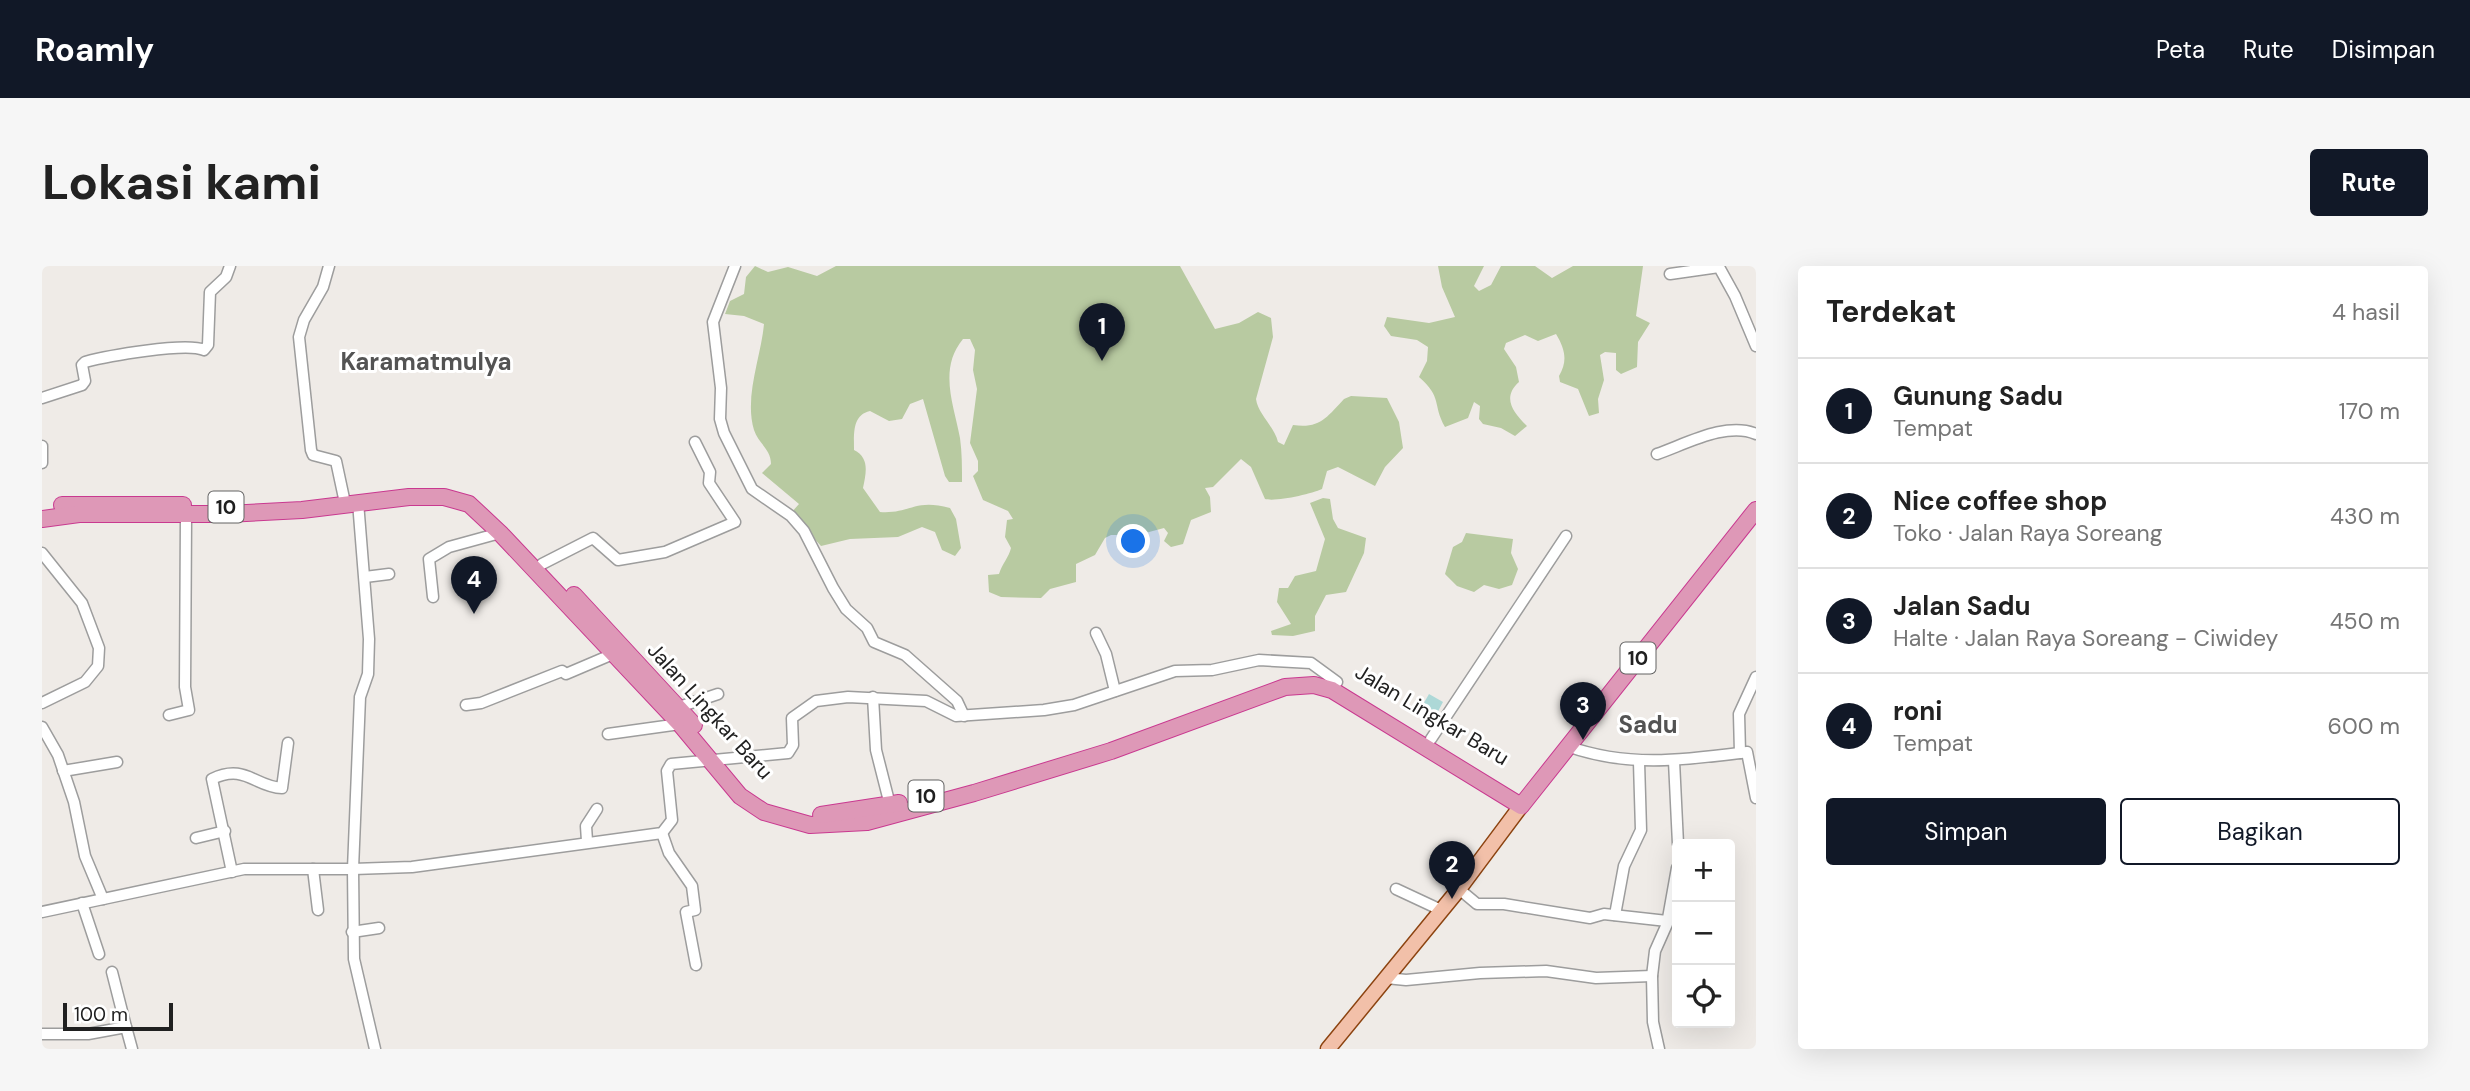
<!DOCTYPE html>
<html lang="id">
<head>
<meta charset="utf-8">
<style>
	body { margin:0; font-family:"DM Sans",sans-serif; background:#f6f6f6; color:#222 }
	.controls { position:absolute; right:21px; bottom:21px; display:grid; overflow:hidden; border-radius:7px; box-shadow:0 7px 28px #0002 }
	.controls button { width:63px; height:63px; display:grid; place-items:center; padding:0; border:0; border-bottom:2px solid #e0e0e0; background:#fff; color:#222; font:35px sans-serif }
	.scale { position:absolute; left:21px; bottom:18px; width:110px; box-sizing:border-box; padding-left:7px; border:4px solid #202020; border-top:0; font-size:19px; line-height:24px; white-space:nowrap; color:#202020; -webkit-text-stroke:5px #fff; paint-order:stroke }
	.you { position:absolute; left:1092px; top:276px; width:24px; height:24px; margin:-18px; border:5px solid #fff; border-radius:50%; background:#1a73e8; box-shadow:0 0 0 10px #1a73e833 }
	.badge { display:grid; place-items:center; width:46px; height:46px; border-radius:50%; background:#111827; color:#fff; font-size:23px; font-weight:700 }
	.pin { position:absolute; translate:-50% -58px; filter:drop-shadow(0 2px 4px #0008) }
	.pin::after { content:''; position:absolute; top:37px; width:24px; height:21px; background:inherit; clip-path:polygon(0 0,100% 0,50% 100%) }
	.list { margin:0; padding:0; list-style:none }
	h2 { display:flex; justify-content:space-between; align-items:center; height:91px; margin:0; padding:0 28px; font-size:30px }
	h2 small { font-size:23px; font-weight:400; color:#767676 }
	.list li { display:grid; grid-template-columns:46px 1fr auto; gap:21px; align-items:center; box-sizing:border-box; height:105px; padding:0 28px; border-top:2px solid #e0e0e0 }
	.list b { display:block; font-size:26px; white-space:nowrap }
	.list p { margin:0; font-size:23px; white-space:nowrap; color:#767676 }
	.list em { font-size:23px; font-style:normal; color:#767676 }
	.actions { display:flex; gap:14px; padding:21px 28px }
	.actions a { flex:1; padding:16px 0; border:2px solid #111827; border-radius:7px; text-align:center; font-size:24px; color:#111827 }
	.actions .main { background:#111827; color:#fff }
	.icon { flex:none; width:38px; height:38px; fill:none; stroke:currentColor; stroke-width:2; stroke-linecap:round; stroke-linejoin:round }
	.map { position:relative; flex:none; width:1714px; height:783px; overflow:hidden; border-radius:7px }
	header { display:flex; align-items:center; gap:42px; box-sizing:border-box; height:98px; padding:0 35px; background:#111827; color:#fff }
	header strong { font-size:33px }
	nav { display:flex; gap:38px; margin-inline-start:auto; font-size:24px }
	.intro { display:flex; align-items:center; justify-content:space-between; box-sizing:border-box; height:168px; padding:0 42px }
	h1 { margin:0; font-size:49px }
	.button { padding:18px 32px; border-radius:7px; background:#111827; color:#fff; font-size:24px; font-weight:700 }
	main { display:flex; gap:42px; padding:0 42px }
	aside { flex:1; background:#fff; border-radius:7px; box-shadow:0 7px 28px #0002 }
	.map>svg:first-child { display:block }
</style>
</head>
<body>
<header>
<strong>Roamly</strong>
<nav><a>Peta</a><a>Rute</a><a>Disimpan</a></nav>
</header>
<div class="intro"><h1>Lokasi kami</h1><a class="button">Rute</a></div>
<main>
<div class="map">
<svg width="1714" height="783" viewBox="0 0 1714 783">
	<rect width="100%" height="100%" fill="#efebe7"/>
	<!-- forest -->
	<g fill="#b8caa1">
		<path d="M713,0L726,6L746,1L775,10L794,0H1138L1173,63L1197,57L1216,46L1229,52L1231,71L1214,133C1216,148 1232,160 1236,176L1242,179L1251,159C1278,163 1285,151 1302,133L1309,130L1345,132L1357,156L1361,182L1343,201L1333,220L1296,201L1285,205L1280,223C1269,228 1234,236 1223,233L1209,201L1199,193L1171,221L1163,222L1168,231L1169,246L1149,254L1141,278L1129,281L1122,275L1126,267L1122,262L1096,269H1069L1063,272L1053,289L1034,298V316L1008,323L999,332L959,331L947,326L946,309L957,308C960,298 967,291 969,282L963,271L965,254L971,253L966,245L941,234L931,210L936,205V195L928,177L935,123L931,104L933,84L928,73H921C896,103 912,139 918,172C920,186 920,201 920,216H907L903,210L881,133L868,138L860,153L847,155L828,145C810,149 812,168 812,184C828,192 824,207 821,222L838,246C869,248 872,232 908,242L914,253L919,282L913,290L900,284L893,266L880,261L856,271L808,273L779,280L749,247L757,238L720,207L729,198C729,183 716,177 712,164C702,131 719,91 722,58L702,50L683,48L688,35L702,28L704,11Z"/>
		<path d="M1396,0H1442L1432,20L1437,25L1449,19L1459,0H1493L1510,12L1531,0H1601L1594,50L1608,57L1596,76L1595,101L1579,108L1574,104V87L1563,86L1558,89L1562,114L1556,133L1557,147L1547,150L1536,123L1518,116L1517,110C1526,95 1523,83 1514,68L1496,75L1483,69L1464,77L1462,83L1474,101L1477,116C1459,132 1472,147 1485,160L1473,170L1459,162L1441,158L1437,153L1438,140L1432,136L1426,152L1403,161C1390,138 1401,132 1377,111L1385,95L1386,81L1375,74L1349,70L1342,60L1345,51L1387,57L1413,51L1400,21Z"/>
		<path d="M1281,232L1288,233L1291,253L1296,262L1324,272L1322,287L1304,326L1284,329L1273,350V365L1251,370L1230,369L1229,365L1249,358L1235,336L1237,322H1246L1253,310L1274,305L1283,273L1268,237Z"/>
		<path d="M1424,267L1471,273L1469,287L1476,303L1470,319L1457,323L1442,319L1432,326L1415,320L1403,308L1411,281L1420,276Z"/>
	</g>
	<!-- water -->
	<path fill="#add8d7" d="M1387,428L1401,436L1393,451L1379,442Z"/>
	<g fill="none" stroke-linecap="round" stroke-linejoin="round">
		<!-- minor casing -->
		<g stroke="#9d9d9d" stroke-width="13">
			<g id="minor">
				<path d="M287,0L281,21L262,54L257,71L269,184L271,189L294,195L303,237"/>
				<path d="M693,0L671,56L679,122L678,153L682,167L710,223L749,250L762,265L791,322L804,343L825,362L832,376L863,389L915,435L922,450"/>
				<path d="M1628,8L1677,1L1693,30L1714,80"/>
				<path d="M0,132L40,119L43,115L40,99L43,96C65,90 144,76 162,84L166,79L168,26L184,11L188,0"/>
				<path d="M0,180V197"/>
				<path d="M1615,188C1644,178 1685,155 1714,168"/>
				<path d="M316,236L327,373L326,408L318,431L311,603L370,601L620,567L630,554L625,505L629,498L746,487L751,479L750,452L774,435L806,431L884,435L914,450L1002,444L1032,439L1133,405L1170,404L1217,394L1269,397L1295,416"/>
				<path d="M0,287L40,337L57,382L56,400L43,416L0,437"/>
				<path d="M500,298L551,272L576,294L623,286L693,256L667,217L668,206L653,176"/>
				<path d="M323,311L347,308"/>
				<path d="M391,331L387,293L407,281L458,267"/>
				<path d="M1054,367L1064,388L1073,425"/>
				<path d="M831,431L834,484L848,539"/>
				<path d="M424,439L439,437L520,405L524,408L571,388"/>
				<path d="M637,441L676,428"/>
				<path d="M127,449L147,444L143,421L144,250"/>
				<path d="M0,461L16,489L32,536L43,590L61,633"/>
				<path d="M566,468L638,458"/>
				<path d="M1389,473L1524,270"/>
				<path d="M1525,480C1586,502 1642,494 1705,486L1714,532"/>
				<path d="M1698,487L1697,448L1714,411"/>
				<path d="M1632,495L1636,578"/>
				<path d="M21,505L75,496"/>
				<path d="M620,567L627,587L650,620L653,644L644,646L654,699"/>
				<path d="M154,572L183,565"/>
				<path d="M545,575L544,560L555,543"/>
				<path d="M271,603L276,644"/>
				<path d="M190,606L170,513C203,497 213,521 240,522L246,477"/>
				<path d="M1354,623L1399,644"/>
				<path d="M1417,623L1435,638H1462L1548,652L1562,648L1625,655"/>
				<path d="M40,637L57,688"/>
				<path d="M0,646L202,603H311L312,693L333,783"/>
				<path d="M1573,649L1582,600L1599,564L1597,496"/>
				<path d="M310,666L337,662"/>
				<path d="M70,706L84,761"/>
				<path d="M1344,712L1364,714L1438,707L1504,705L1554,712L1610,710"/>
				<path d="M0,768H46L84,761L90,783"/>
				<path d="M1617,783L1611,756L1610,710L1613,685L1625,658L1635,602"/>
			</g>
		</g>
		<!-- major casing -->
		<g stroke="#8c4310" stroke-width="17">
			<path id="major" d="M1286,783L1417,623L1479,540"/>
		</g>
		<!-- highway casing -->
		<g stroke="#c93990" stroke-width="18">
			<g id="highway">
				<path d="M20,239H141"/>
				<path d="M0,253L37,248H185L260,244L367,231H402L427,238L458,267L638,458L698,530L722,546L768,559L825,556L932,527L1069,485L1243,421L1272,419L1290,424L1479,540L1714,244"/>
				<path d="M532,329L652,459"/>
				<path d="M779,549L857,537"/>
			</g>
		</g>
		<!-- minor -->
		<use href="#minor" stroke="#fff" stroke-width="10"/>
		<!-- major -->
		<use href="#major" stroke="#f2c0a9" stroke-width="14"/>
		<!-- highway -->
		<use href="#highway" stroke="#de98b7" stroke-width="16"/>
	</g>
	<g text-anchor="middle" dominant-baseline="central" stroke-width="6" stroke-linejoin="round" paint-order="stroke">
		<!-- shield labels -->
		<g fill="#fff" stroke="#636363" stroke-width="2">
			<rect x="166.5" y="225.5" width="35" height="31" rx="5"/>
			<rect x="1578.5" y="376.5" width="35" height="31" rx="5"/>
			<rect x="866.5" y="514.5" width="35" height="31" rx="5"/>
		</g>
		<g font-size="19" font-weight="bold" fill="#202020">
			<text x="184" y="241">10</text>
			<text x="1596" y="392">10</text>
			<text x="884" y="530">10</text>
		</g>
		<!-- street labels -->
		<g font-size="21" fill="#202020" stroke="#fff">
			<text transform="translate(668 445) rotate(48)">Jalan Lingkar Baru</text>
			<text transform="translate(1390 449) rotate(31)">Jalan Lingkar Baru</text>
		</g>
		<!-- quarter labels -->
		<g font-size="24" font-weight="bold" fill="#535353" stroke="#fff">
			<text x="384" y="95">Karamatmulya</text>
			<text x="1606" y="458">Sadu</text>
		</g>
	</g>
</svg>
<div class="controls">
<button>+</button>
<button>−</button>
<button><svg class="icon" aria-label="locate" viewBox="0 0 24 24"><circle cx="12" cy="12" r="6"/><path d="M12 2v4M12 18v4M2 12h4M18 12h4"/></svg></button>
</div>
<div class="scale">100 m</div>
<div class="you"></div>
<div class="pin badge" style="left:1060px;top:95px">1</div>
<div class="pin badge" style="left:1410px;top:633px">2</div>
<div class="pin badge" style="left:1541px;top:474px">3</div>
<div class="pin badge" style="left:432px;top:348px">4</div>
</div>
<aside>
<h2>Terdekat<small>4 hasil</small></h2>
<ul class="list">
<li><span class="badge">1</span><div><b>Gunung Sadu</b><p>Tempat</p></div><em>170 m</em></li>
<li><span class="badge">2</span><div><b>Nice coffee shop</b><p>Toko · Jalan Raya Soreang</p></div><em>430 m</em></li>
<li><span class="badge">3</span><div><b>Jalan Sadu</b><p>Halte · Jalan Raya Soreang - Ciwidey</p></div><em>450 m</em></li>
<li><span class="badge">4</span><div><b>roni</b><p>Tempat</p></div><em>600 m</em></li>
</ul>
<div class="actions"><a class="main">Simpan</a><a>Bagikan</a></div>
</aside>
</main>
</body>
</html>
